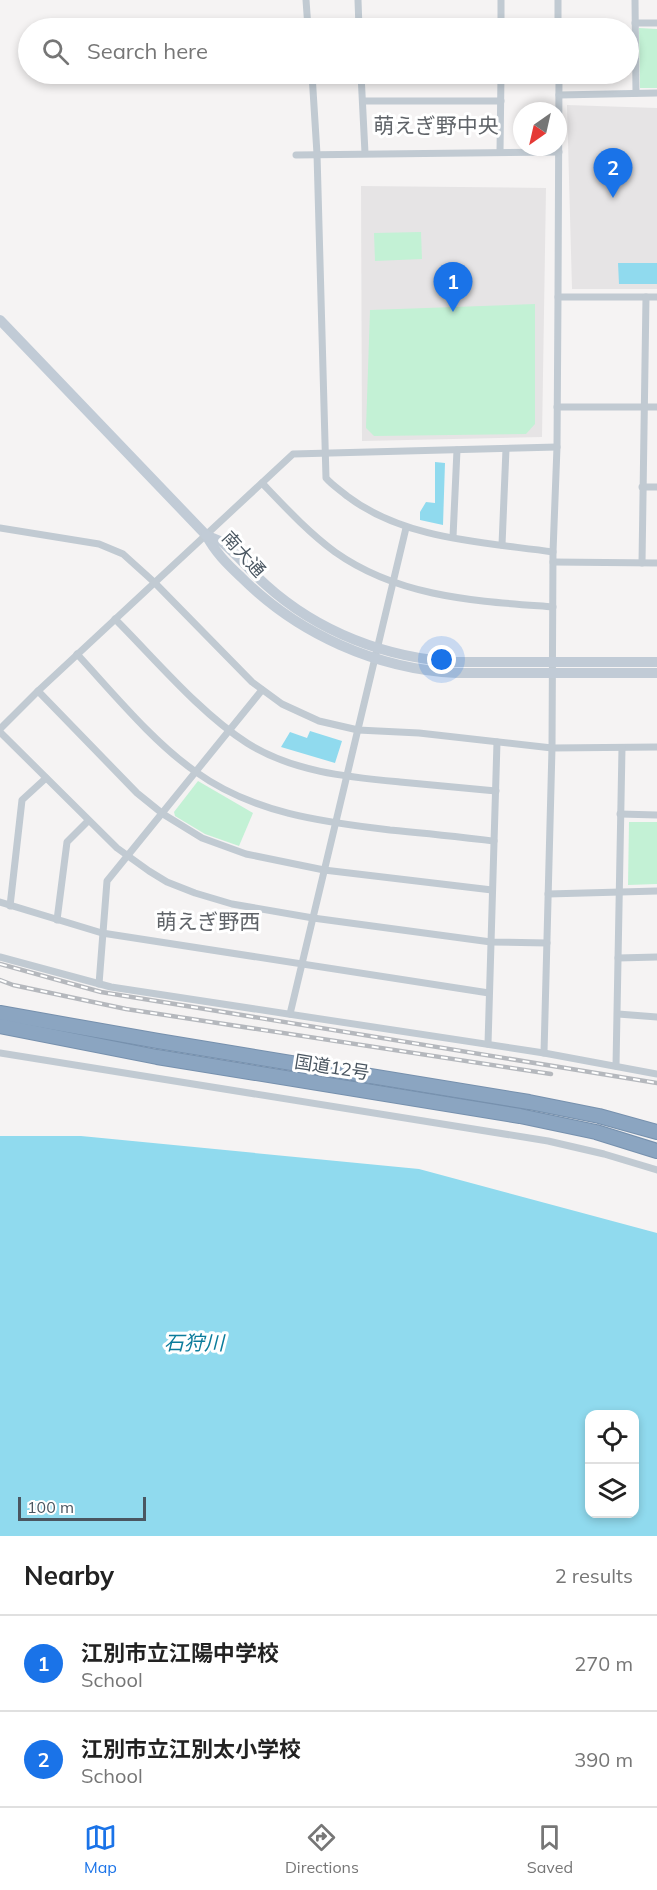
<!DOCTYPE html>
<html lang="en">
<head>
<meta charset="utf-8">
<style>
	body { margin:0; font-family:Mulish,"Noto Sans JP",sans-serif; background:#f6f6f6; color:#222 }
	.controls { position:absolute; right:18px; bottom:18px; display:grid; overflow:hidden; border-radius:12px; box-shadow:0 3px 9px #0003 }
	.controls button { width:54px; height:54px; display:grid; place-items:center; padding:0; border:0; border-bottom:2px solid #e0e0e0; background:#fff; color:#222; font:30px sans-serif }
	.compass { position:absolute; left:513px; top:102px; width:54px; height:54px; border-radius:50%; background:#fff; box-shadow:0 3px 9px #0003; rotate:214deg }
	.scale { position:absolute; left:18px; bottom:15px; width:128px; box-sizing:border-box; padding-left:6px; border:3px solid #4a5661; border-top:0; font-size:16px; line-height:21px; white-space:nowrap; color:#4a5661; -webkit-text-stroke:4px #fff; paint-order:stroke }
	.you { position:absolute; left:442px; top:660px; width:21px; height:21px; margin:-15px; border:4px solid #fff; border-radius:50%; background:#1a73e8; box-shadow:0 0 0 9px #1a73e833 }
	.badge { display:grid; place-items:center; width:39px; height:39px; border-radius:50%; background:#1a73e8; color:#fff; font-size:20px; font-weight:700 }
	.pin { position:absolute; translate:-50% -50px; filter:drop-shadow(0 2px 3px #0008) }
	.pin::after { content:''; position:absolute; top:32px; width:21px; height:18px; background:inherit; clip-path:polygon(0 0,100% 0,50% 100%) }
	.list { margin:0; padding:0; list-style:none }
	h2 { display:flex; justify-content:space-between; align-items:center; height:78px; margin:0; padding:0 24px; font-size:26px }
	h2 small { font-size:20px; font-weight:400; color:#767676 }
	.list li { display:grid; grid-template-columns:39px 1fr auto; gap:18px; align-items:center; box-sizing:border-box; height:96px; padding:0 24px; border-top:2px solid #e0e0e0 }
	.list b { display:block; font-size:22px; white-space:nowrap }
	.list p { margin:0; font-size:20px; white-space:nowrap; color:#767676 }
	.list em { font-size:20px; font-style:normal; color:#767676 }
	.icon { flex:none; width:33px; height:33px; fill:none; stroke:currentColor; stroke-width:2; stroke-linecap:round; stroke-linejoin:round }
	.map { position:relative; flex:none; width:657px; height:1536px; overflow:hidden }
	.search { position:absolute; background:#fff; box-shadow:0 3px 9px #0003; left:18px; right:18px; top:18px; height:66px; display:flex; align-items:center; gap:15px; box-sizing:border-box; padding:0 21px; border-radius:33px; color:#767676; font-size:22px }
	.sheet { height:270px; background:#fff }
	nav { display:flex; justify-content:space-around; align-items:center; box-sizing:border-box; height:84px; border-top:2px solid #e0e0e0; background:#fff; font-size:16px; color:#767676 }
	nav a { display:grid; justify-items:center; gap:3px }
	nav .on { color:#1a73e8 }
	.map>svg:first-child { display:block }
</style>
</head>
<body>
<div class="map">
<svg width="657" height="1536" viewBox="0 0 657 1536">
	<rect width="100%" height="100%" fill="#f5f3f3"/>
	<!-- education -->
	<g fill="#e6e4e5">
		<path d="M567,105L657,108V289H572Z"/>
		<path d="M361,186L546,188L542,437L362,441Z"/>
	</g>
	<!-- green -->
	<g fill="#c3f1d5">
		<path d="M639,28L657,29V88H640Z"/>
		<path d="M421,232L422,259L375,261L374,233Z"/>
		<path d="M535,304V424L526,434L374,436L366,428L370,310Z"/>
		<path d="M198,781L253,813L239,846L205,834L175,816L174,812Z"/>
		<path d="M629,822H657V884L628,885Z"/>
	</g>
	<!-- water -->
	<g fill="#90daee" fill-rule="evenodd">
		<path d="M618,263H657V284H619Z"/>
		<path d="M435,462L445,463L443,525L420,520V512L426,502L435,503Z"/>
		<path d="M310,731L342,741L335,763L281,747L290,732L307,738Z"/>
		<path d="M0,1136H81L419,1169L657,1233V1536H0ZM590,1414H634V1514H590Z"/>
	</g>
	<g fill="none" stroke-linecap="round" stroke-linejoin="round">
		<!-- highway casing -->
		<g stroke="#7690ad" stroke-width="16">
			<g id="highway">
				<path d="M0,1013L158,1041L529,1102L599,1116L657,1132"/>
				<path d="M0,1026L157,1057L520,1116L596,1132L657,1151"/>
			</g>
		</g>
		<!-- street -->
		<g stroke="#c1cad2" stroke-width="7">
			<path d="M306,0L308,28"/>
			<path d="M358,0L359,28"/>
			<path d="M558,0V28"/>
			<path d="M635,0L636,93"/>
			<path d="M635,23H657"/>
			<path d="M501,28V0"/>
			<path d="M312,74L317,154L326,478C332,485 340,490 347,496C405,540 483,542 553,552"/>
			<path d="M361,74L365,153"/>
			<path d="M559,95L657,93"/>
			<path d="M363,101H501"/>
			<path d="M500,152L501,74"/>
			<path d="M296,155L559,152"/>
			<path d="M558,297H657"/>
			<path d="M557,407H657"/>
			<path d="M262,483C285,507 308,532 335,552C400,598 477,601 553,607"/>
			<path d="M642,487H657"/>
			<path d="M0,528L99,544L123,554L154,582L252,682L282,704L319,721L358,730L419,733L552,748L657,747"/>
			<path d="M453,537L457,450"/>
			<path d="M502,545L506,449"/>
			<path d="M553,562L657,563"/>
			<path d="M642,563L646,297"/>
			<path d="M115,619C155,659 200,713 247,743C293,772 348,777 400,782C432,785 464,788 496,791"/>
			<path d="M77,654C113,693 153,742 196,772C253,813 322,822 390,830C425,833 459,837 494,841"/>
			<path d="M38,691L137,793L163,814L202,838L246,854L324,870L492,890"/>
			<path d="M0,729L38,691L293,454L557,447"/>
			<path d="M0,732L117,848L149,871L167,882L195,893L232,904L313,918L491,942L547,943"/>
			<path d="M620,814L657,815"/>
			<path d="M548,894L657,891"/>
			<path d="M0,902L102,933L489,993"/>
			<path d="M10,906L22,800L46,778"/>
			<path d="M57,920L67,842L88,821"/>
			<path d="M0,957L111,987L544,1053L657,1074"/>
			<path d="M618,958L657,957"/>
			<path d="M99,984L107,881L262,690"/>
			<path d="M290,1014L406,528"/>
			<path d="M618,1014L657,1017"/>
			<path d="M488,1044L497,742"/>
			<path d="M0,1053L548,1141L604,1154L657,1170"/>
			<path d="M544,1053L552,748L553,552L557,447L558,297L559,74"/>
			<path d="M616,1066L622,748"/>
		</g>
		<!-- secondary -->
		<g stroke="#c1cbd6" stroke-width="10">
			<path d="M0,320L206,535C215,552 227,564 241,577C298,634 376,669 457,673H657"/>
			<path d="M206,535C211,538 218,539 223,543C238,555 251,572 266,585C318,632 386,658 456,662H657"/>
		</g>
		<!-- highway -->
		<use href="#highway" stroke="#8ba5c1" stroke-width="14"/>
		<!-- rail casing -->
		<g stroke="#b5b8bd" stroke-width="4.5">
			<g id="rail">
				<path d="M0,964L101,992L657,1083"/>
				<path d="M0,980L13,985L126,1009L551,1074"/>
			</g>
		</g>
		<!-- rail -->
		<use href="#rail" stroke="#fff" stroke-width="2" stroke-dasharray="7" stroke-linecap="butt"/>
	</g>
	<g text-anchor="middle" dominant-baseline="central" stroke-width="6" stroke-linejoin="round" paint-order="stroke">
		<!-- street labels -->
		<g font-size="18" fill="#4a5661" stroke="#fff">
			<text transform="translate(244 554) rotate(48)">南大通</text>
			<text transform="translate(332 1067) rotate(9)">国道12号</text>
		</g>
		<!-- water labels -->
		<g font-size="20" font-style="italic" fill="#0c7c9b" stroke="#fff">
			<text x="194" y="1342">石狩川</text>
		</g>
		<!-- quarter labels -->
		<g font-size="21" fill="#5f6368" stroke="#fff">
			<text x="436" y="125">萌えぎ野中央</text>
			<text x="208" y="921">萌えぎ野西</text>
		</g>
	</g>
</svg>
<div class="controls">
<button><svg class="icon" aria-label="locate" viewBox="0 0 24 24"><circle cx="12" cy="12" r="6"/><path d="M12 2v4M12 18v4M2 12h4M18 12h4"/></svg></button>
<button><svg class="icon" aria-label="layers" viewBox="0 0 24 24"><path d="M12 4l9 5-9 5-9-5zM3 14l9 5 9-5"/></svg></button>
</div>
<svg class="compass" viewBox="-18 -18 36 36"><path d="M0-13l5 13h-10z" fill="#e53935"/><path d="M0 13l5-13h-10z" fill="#767676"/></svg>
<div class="scale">100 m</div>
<div class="you"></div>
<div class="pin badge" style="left:453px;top:312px">1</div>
<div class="pin badge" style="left:613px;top:198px">2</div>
<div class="search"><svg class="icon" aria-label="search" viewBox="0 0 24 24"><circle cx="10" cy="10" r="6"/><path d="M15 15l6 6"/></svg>Search here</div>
</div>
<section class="sheet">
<h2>Nearby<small>2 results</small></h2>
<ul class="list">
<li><span class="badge">1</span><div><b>江別市立江陽中学校</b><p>School</p></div><em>270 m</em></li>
<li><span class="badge">2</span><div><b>江別市立江別太小学校</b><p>School</p></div><em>390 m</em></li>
</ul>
</section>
<nav>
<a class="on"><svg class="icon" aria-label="map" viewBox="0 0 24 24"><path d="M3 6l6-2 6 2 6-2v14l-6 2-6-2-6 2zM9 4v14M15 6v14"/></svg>Map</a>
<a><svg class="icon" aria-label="directions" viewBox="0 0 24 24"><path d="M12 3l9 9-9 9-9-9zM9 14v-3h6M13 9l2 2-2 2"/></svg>Directions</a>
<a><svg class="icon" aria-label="saved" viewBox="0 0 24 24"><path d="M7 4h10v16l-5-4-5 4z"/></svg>Saved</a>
</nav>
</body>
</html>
